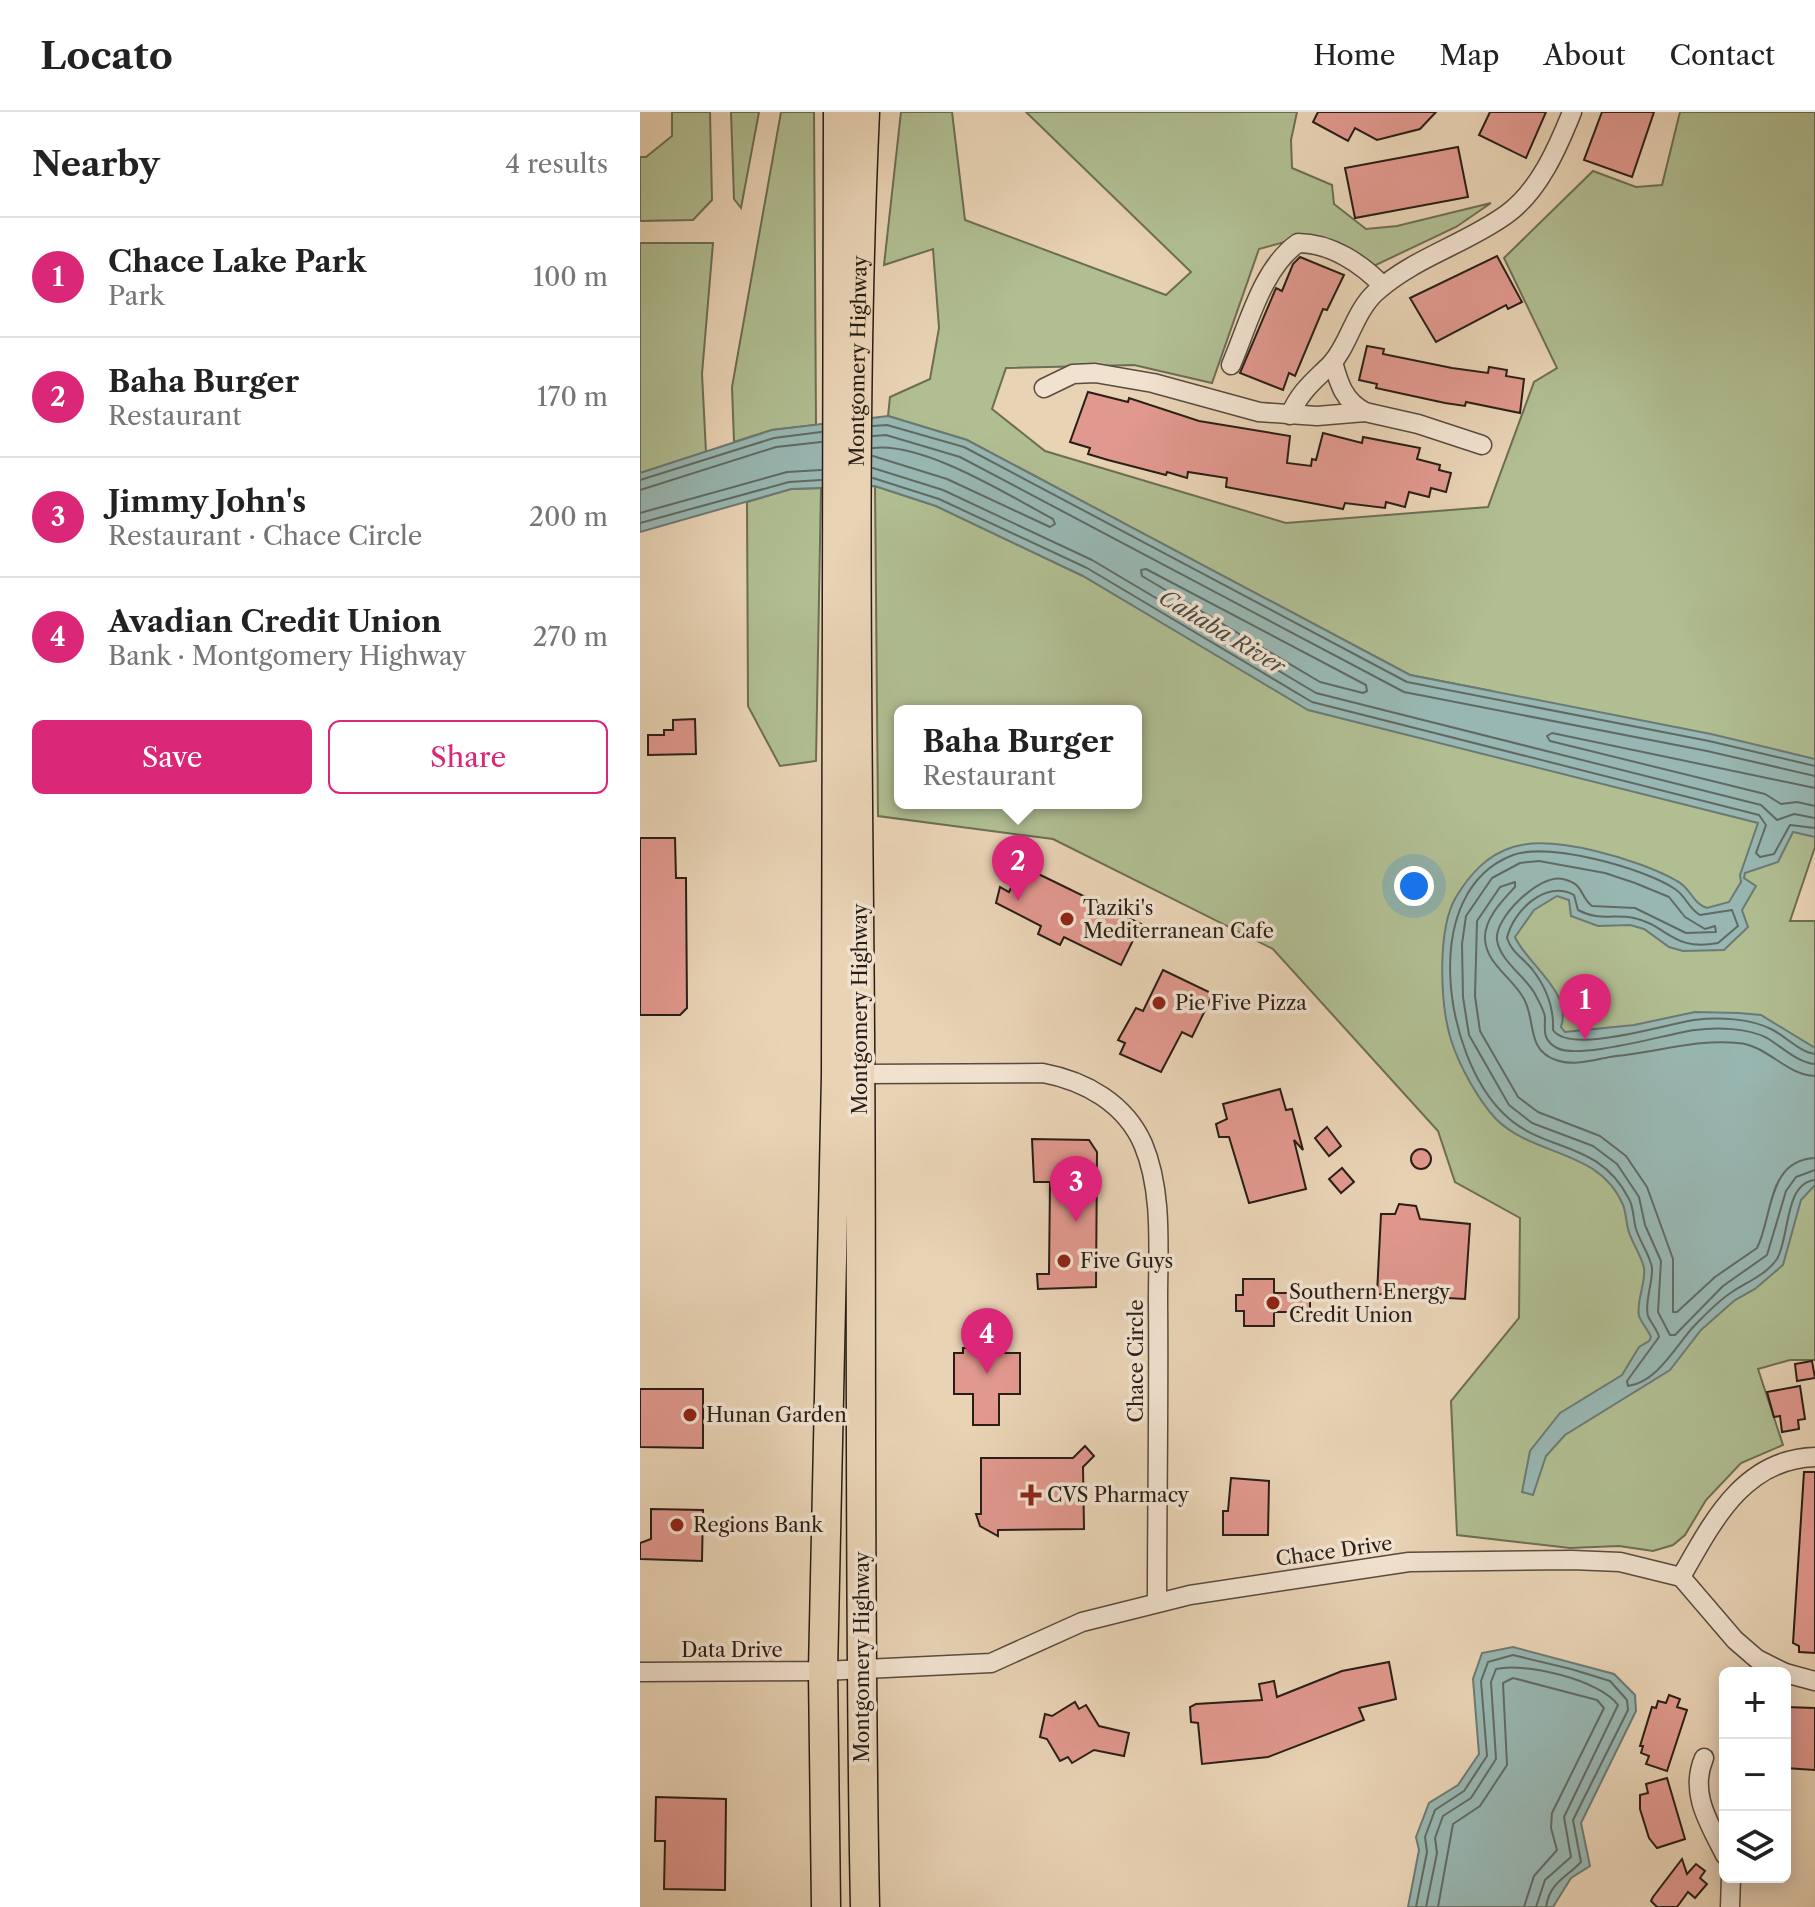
<!DOCTYPE html>
<html lang="en">
<head>
<meta charset="utf-8">
<style>
	body { margin:0; font-family:"Libre Caslon Text",serif; background:#f2f2f2; color:#222 }
	.controls { position:absolute; right:24px; bottom:24px; display:grid; overflow:hidden; border-radius:12px; box-shadow:0 4px 20px #0003 }
	.controls button { width:72px; height:72px; display:grid; place-items:center; padding:0; border:0; border-bottom:2px solid #e0e0e0; background:#fff; color:#222; font:40px sans-serif }
	.you { position:absolute; left:774px; top:774px; width:28px; height:28px; margin:-20px; border:6px solid #fff; border-radius:50%; background:#1a73e8; box-shadow:0 0 0 12px #1a73e833 }
	.badge { display:grid; place-items:center; width:52px; height:52px; border-radius:50%; background:#db2777; color:#fff; font-size:26px; font-weight:700 }
	.pin { position:absolute; translate:-50% -66px; filter:drop-shadow(0 2px 4px #0008) }
	.pin::after { content:''; position:absolute; top:42px; width:28px; height:24px; background:inherit; clip-path:polygon(0 0,100% 0,50% 100%) }
	.popup { position:absolute; left:254px; top:593px; width:248px; height:104px; box-sizing:border-box; display:grid; place-content:center; border-radius:12px; background:#fff; filter:drop-shadow(0 2px 6px #0005); font-size:26px; white-space:nowrap; color:#767676 }
	.popup b { font-size:30px; color:#222 }
	.popup::after { content:''; position:absolute; left:50%; top:100%; margin-left:-16px; border:16px solid transparent; border-top-color:#fff }
	.list { margin:0; padding:0; list-style:none }
	h2 { display:flex; justify-content:space-between; align-items:center; height:104px; margin:0; padding:0 32px; font-size:34px }
	h2 small { font-size:26px; font-weight:400; color:#767676 }
	.list li { display:grid; grid-template-columns:52px 1fr auto; gap:24px; align-items:center; box-sizing:border-box; height:120px; padding:0 32px; border-top:2px solid #e0e0e0 }
	.list b { display:block; font-size:30px; white-space:nowrap }
	.list p { margin:0; font-size:26px; white-space:nowrap; color:#767676 }
	.list em { font-size:26px; font-style:normal; color:#767676 }
	.actions { display:flex; gap:16px; padding:24px 32px }
	.actions a { flex:1; padding:18px 0; border:2px solid #db2777; border-radius:12px; text-align:center; font-size:28px; color:#db2777 }
	.actions .main { background:#db2777; color:#fff }
	.icon { flex:none; width:44px; height:44px; fill:none; stroke:currentColor; stroke-width:2; stroke-linecap:round; stroke-linejoin:round }
	.map { position:relative; flex:none; width:1175px; height:1795px; overflow:hidden }
	header { display:flex; align-items:center; gap:48px; box-sizing:border-box; height:112px; padding:0 40px; background:#fff; border-bottom:2px solid #e0e0e0 }
	header strong { font-size:38px }
	nav { display:flex; gap:44px; margin-inline-start:auto; font-size:28px }
	main { display:flex }
	aside { flex:1; background:#fff }
	.map>svg:first-child { display:block }
</style>
</head>
<body>
<header>
<strong>Locato</strong>
<nav><a>Home</a><a>Map</a><a>About</a><a>Contact</a></nav>
</header>
<main>
<aside>
<h2>Nearby<small>4 results</small></h2>
<ul class="list">
<li><span class="badge">1</span><div><b>Chace Lake Park</b><p>Park</p></div><em>100 m</em></li>
<li><span class="badge">2</span><div><b>Baha Burger</b><p>Restaurant</p></div><em>170 m</em></li>
<li><span class="badge">3</span><div><b>Jimmy John's</b><p>Restaurant · Chace Circle</p></div><em>200 m</em></li>
<li><span class="badge">4</span><div><b>Avadian Credit Union</b><p>Bank · Montgomery Highway</p></div><em>270 m</em></li>
</ul>
<div class="actions"><a class="main">Save</a><a>Share</a></div>
</aside>
<div class="map">
<svg width="1175" height="1795" viewBox="0 0 1175 1795">
	<rect width="100%" height="100%" fill="#e9d3b5"/>
	<filter id="stains"><feTurbulence type="fractalNoise" baseFrequency=".0025" numOctaves="4"/><feColorMatrix values="0 0 0 0 .2 0 0 0 0 .09 0 0 0 0 .02 0 0 0 .5 -.17"/></filter>
	<radialGradient id="worn" r=".72"><stop offset=".6" stop-color="#630" stop-opacity="0"/><stop offset="1" stop-color="#630" stop-opacity=".3"/></radialGradient>
	<!-- green -->
	<g fill="#b0be92" stroke="#6c6e54" stroke-width="2" fill-rule="evenodd">
		<path d="M32,0H70L72,88L53,108L0,109V45H6L32,24Z"/>
		<path d="M91,0H119L101,96L94,87Z"/>
		<path d="M141,0H174L176,313L132,318L94,330L92,275Z"/>
		<path d="M261,0H312L325,108L526,183L551,160L386,0H657L651,28L652,56L692,73L694,92L726,117L757,114L851,91L816,115L723,159L663,125L619,137L572,271L494,253L366,256L352,297L405,339L646,411L848,395L894,270L917,256L864,146L953,59L996,75L1022,73L1040,0H1175V735L1150,809H1175V1248H1150L1118,1257L1143,1333L1101,1351L1066,1388L1045,1423L1033,1433L1013,1439L979,1434L930,1436L817,1423L811,1289L879,1206L880,1106L815,1070L798,1019L633,837L413,727L238,704L235,374L296,394L443,464L493,493L755,581L852,579L770,563L327,328L248,304L250,285L290,267L299,216L293,137L244,153ZM260,599H496V691H260Z"/>
		<path d="M0,131H73L62,262L66,340L0,361Z"/>
		<path d="M181,376L176,649L140,654L108,594L107,390L151,377Z"/>
	</g>
	<!-- water -->
	<g fill="#98b7b2" stroke="#6c7a74" stroke-width="2">
		<path d="M248,304L327,328L770,563L1071,622L1175,647V725L1153,720L1138,750L1105,761L1104,766L1116,774L1102,798L1108,815L1084,838L1043,839L1029,835L1004,817L990,813L958,814L931,804L929,788L917,784L894,798L875,825C886,851 933,880 921,915L925,920L994,913L1055,900L1099,901L1121,903L1175,936V1073L1161,1088L1143,1153L1115,1177L1095,1188L1061,1218L1030,1258L925,1323L906,1344L893,1383L882,1380L890,1339L920,1301L982,1263L999,1235L1009,1229L1011,1225C1008,1218 1001,1210 999,1204C996,1189 1006,1171 1004,1156C1001,1142 991,1130 988,1117C986,1109 986,1100 983,1093C960,1037 894,1045 856,1007C838,988 819,953 811,928C800,892 797,817 816,785C830,762 847,743 873,735C913,722 1001,748 1037,769C1051,776 1052,791 1067,796L1089,790L1101,770L1100,763L1118,711L668,598L443,464L296,394L235,374L151,377L0,420V361L132,318Z"/>
		<path d="M873,1535L974,1562L995,1583L996,1599L941,1711L950,1754L931,1766L913,1795H768L779,1738L776,1725L789,1691L818,1673L839,1642L833,1567L842,1541Z"/>
	</g>
	<g fill="none" stroke-linecap="round" stroke-linejoin="round">
		<!-- shore -->
		<g stroke="#606a64" stroke-width="2">
			<path d="M233,314L247,313L324,335L767,570L1069,629L1175,654"/>
			<path d="M233,324L246,323L320,345L764,580L1067,639L1175,664"/>
			<path d="M233,344L307,367L410,415L415,412L413,407C368,383 284,330 233,336"/>
			<path d="M233,356L303,378L452,448L676,581L1121,693L1137,708L1154,702L1175,706"/>
			<path d="M233,366L299,387L447,456L672,590L1119,703L1126,713L1116,741L1120,745L1134,742L1150,713L1175,716"/>
			<path d="M0,368L134,326L181,320"/>
			<path d="M0,378L136,335L181,330"/>
			<path d="M0,401L147,360L181,358"/>
			<path d="M0,411L149,370L181,368"/>
			<path d="M506,457L726,573L727,579L723,581L680,570L502,464L501,458Z"/>
			<path d="M1175,676L912,621L907,624L910,629L1125,682L1141,692L1157,690L1175,694"/>
			<path d="M1175,942C1160,940 1146,925 1133,918C1111,906 1078,905 1054,908C1026,912 930,943 913,918C914,896 906,875 892,857C882,845 872,841 867,826C873,799 906,767 934,783L938,798C958,809 974,802 994,806C1027,813 1033,840 1078,831L1098,814L1092,798L1060,803C1048,796 1046,784 1035,777C1004,756 909,730 873,743C778,779 804,943 863,1001C903,1042 958,1026 989,1087C994,1096 993,1107 996,1117C1000,1130 1010,1143 1012,1156C1013,1170 1004,1192 1008,1204C1011,1211 1017,1217 1019,1225L987,1269L988,1274C1018,1270 1036,1233 1055,1213C1066,1202 1079,1188 1092,1180C1107,1170 1127,1162 1137,1147C1150,1125 1144,1071 1175,1068"/>
			<path d="M1175,952C1158,951 1142,935 1127,926C1108,916 1077,915 1055,918C1026,922 940,948 917,936C902,928 905,918 905,905C904,898 898,888 895,882C885,864 860,849 857,828C854,806 900,761 923,767C945,772 939,784 952,794L995,796L1046,821L1076,820L1075,814L1065,817L1045,805L1029,785L995,771L965,761L899,749L880,751L852,766L826,804L822,832L823,885L829,923L869,993L892,1011L953,1034L977,1052L999,1085L1005,1113L1021,1149L1018,1200L1030,1223H1035L1083,1174L1127,1143L1146,1079L1156,1065L1175,1058"/>
			<path d="M1175,964C1146,963 1127,933 1098,931C1056,927 1017,940 976,944C956,947 935,955 916,948C886,938 896,908 884,887C873,866 846,852 845,827C844,807 862,789 875,775V770L860,775L837,809L835,884L840,919L878,985L898,1000L960,1024L986,1044L1007,1075L1033,1147V1200H1037L1075,1165L1117,1136C1133,1104 1127,1048 1175,1046"/>
			<path d="M776,1795L787,1740L785,1725L795,1698L824,1679L847,1644L841,1569L848,1550L873,1543L931,1557L970,1569L987,1588L988,1598L933,1708L941,1750C926,1766 910,1770 906,1795"/>
			<path d="M786,1795L797,1741L795,1726L803,1704L831,1686L856,1647L851,1570L856,1557C885,1550 960,1568 978,1593L924,1705L931,1745L905,1768L896,1795"/>
			<path d="M798,1795L813,1712L840,1694L867,1653L863,1571L873,1566L957,1588L964,1596L912,1701L911,1716L917,1738L894,1764L884,1795"/>
		</g>
	</g>
	<!-- building -->
	<g fill="#e1988e" stroke="#291e16" stroke-width="2">
		<path d="M678,0H796L780,17L737,28L715,16L708,29L673,10Z"/>
		<path d="M850,0H906L886,46L839,23Z"/>
		<path d="M962,0H1014L992,65L944,48Z"/>
		<path d="M818,35L828,85L715,106L705,56Z"/>
		<path d="M857,144L882,190L868,197L866,193L796,230L770,186Z"/>
		<path d="M660,145L704,163L687,198L683,197L655,264L649,261L643,278L600,261L636,176L642,179L653,152Z"/>
		<path d="M727,234L744,237L743,242L812,256L848,261L849,255L867,258L866,264L884,267L880,301L826,290L825,294L805,291L736,276L737,272L719,268Z"/>
		<path d="M448,280L488,290L489,286L559,309L650,324L647,351L671,354L672,347L676,348L683,321L722,331L723,325L780,336L777,347L800,353L799,358L811,361L806,380L791,376L789,385L769,380L765,395L746,390L745,396L705,391L703,397L586,375L587,366L548,360L547,366L527,360L526,363L468,348L448,342L450,336L430,330Z"/>
		<path d="M55,607L56,642L8,643V623H24V618H33V608Z"/>
		<path d="M0,726H35L36,766H46L47,896L40,903H0Z"/>
		<path d="M382,754L501,812L481,853L424,825L420,833L398,822L401,814L356,791L360,775L369,780Z"/>
		<path d="M523,858L573,882L552,925L542,920L521,960L480,942L485,931L478,928L496,896L503,899Z"/>
		<path d="M640,977L646,998L652,997L663,1038L654,1028L666,1077L609,1091L589,1025H579L576,1012L587,1007L583,992Z"/>
		<path d="M687,1015L701,1034L689,1044L675,1026Z"/>
		<path d="M392,1027L449,1028L457,1040L456,1175L398,1177L397,1162H409L410,1070H394Z"/>
		<circle cx="781" cy="1047" r="10"/>
		<path d="M702,1056L714,1070L701,1081L689,1067Z"/>
		<path d="M759,1092L776,1094L780,1107L830,1112L825,1187L737,1182L741,1102H755Z"/>
		<path d="M603,1167H634V1181H670V1200H634V1214H604V1199H596V1183H603Z"/>
		<path d="M323,1236H340V1241H380V1282H359V1313H333V1282H314V1241H323Z"/>
		<path d="M1172,1249L1175,1266L1157,1269L1155,1252Z"/>
		<path d="M1160,1274L1165,1307L1158,1308L1159,1317L1142,1320L1140,1304L1134,1305L1127,1280Z"/>
		<path d="M0,1277H63V1336L0,1335Z"/>
		<path d="M445,1334L454,1344L443,1355L444,1417L358,1418V1424L340,1414L336,1402H341V1346H433Z"/>
		<path d="M1164,1360H1175V1541L1159,1540V1534L1153,1531Z"/>
		<path d="M591,1366L629,1369L628,1423H583V1399H588Z"/>
		<path d="M11,1397L63,1398L62,1449L0,1447V1431L11,1427Z"/>
		<path d="M749,1550L756,1587L719,1596L724,1608L628,1645L562,1652L558,1611L551,1610L550,1595L556,1592L622,1588L619,1572L634,1569L637,1585L702,1559Z"/>
		<path d="M1029,1583L1040,1587L1037,1595L1047,1598L1027,1659L1006,1652L1009,1644L1001,1641L1003,1634H1000L1012,1595L1016,1596L1018,1589L1026,1591Z"/>
		<path d="M435,1590L439,1597L446,1593L459,1614L489,1621L484,1644L454,1638L432,1651L428,1645L420,1649L407,1627L400,1625L405,1602L412,1604Z"/>
		<path d="M1145,1595L1175,1596V1658L1145,1656Z"/>
		<path d="M1027,1666L1045,1727L1017,1736L1009,1726L1000,1697V1683L1008,1681L1006,1672Z"/>
		<path d="M16,1685L86,1687L85,1778L24,1777L25,1729H15Z"/>
		<path d="M1042,1747L1047,1762L1056,1752L1065,1759L1060,1766L1067,1772L1055,1786L1048,1780L1037,1795H1017L1011,1789L1013,1785Z"/>
	</g>
	<g fill="none" stroke-linecap="round" stroke-linejoin="round">
		<!-- minor casing -->
		<g stroke="#594b3e" stroke-width="21">
			<g id="minor">
				<path d="M693,250C699,272 704,289 725,300"/>
				<path d="M591,253C608,214 622,156 658,131C691,131 722,152 743,174"/>
				<path d="M404,276L433,262L455,261L513,271L619,300L677,304L725,300L778,312L842,333"/>
				<path d="M650,303C660,279 674,269 691,252C709,233 714,200 736,180C775,145 826,132 867,102C899,79 918,35 932,0"/>
				<path d="M221,962L403,961C445,969 485,991 503,1032C523,1079 518,1137 518,1188C519,1289 517,1390 517,1491"/>
				<path d="M1041,1465C1072,1411 1103,1347 1175,1345"/>
				<path d="M0,1560L183,1559L351,1551L442,1510L550,1483L769,1450L932,1448L980,1450L1041,1465L1095,1528L1117,1547L1145,1561"/>
				<path d="M1145,1561L1175,1569"/>
				<path d="M1064,1646C1049,1681 1069,1711 1085,1743"/>
				<path d="M1090,1795L1091,1765"/>
			</g>
		</g>
		<!-- primary casing -->
		<g stroke="#291e16" stroke-width="31">
			<g id="primary">
				<path d="M186,1795L183,1559L196,964L198,0"/>
				<path id="s1" d="M225,1795C219,1503 222,1212 220,920C218,614 211,306 225,0"/>
			</g>
		</g>
		<!-- minor -->
		<use href="#minor" stroke="#f1e2cf" stroke-width="18"/>
		<!-- primary -->
		<use href="#primary" stroke="#e9d3b5" stroke-width="28"/>
	</g>
	<!-- markers -->
	<g fill="#8f2418" stroke="#f1e2cf" stroke-width="3">
		<circle cx="427" cy="807" r="8"/>
		<circle cx="519" cy="891" r="8"/>
		<circle cx="424" cy="1149" r="8"/>
		<circle cx="633" cy="1191" r="8"/>
		<circle cx="50" cy="1303" r="8"/>
		<path d="M387 1371h8v8h8v8h-8v8h-8v-8h-8v-8h8z"/>
		<circle cx="37" cy="1413" r="8"/>
	</g>
	<g text-anchor="middle" dominant-baseline="central" stroke-width="7" stroke-linejoin="round" paint-order="stroke">
		<!-- street labels -->
		<g font-size="20" fill="#291e16" stroke="#f1e2cf">
			<text stroke="none"><textPath href="#s1" startOffset="1546">Montgomery Highway</textPath></text>
			<text transform="translate(220 897) rotate(-90)">Montgomery Highway</text>
			<text transform="translate(496 1249) rotate(-90)">Chace Circle</text>
			<text transform="translate(694 1439) rotate(-8)">Chace Drive</text>
			<text x="92" y="1538">Data Drive</text>
			<text transform="translate(222 1545) rotate(-90)">Montgomery Highway</text>
		</g>
		<!-- poi labels -->
		<g font-size="20" fill="#291e16" stroke="#f1e2cf" text-anchor="start">
			<text x="443" y="796">Taziki's<tspan x="443" dy="23">Mediterranean Cafe</tspan></text>
			<text x="535" y="891">Pie Five Pizza</text>
			<text x="440" y="1149">Five Guys</text>
			<text x="649" y="1180">Southern Energy<tspan x="649" dy="23">Credit Union</tspan></text>
			<text x="66" y="1303">Hunan Garden</text>
			<text x="407" y="1383">CVS Pharmacy</text>
			<text x="53" y="1413">Regions Bank</text>
		</g>
		<!-- water labels -->
		<g font-size="22" font-style="italic" fill="#4a4c45" stroke="#f1e2cf">
			<text transform="translate(582 520) rotate(31)">Cahaba River</text>
		</g>
	</g>
	<rect width="100%" height="100%" filter="url(#stains)"/>
	<rect width="100%" height="100%" fill="url(#worn)"/>
</svg>
<div class="controls">
<button>+</button>
<button>−</button>
<button><svg class="icon" aria-label="layers" viewBox="0 0 24 24"><path d="M12 4l9 5-9 5-9-5zM3 14l9 5 9-5"/></svg></button>
</div>
<div class="you"></div>
<div class="pin badge" style="left:945px;top:928px">1</div>
<div class="pin badge" style="left:378px;top:789px">2</div>
<div class="popup"><b>Baha Burger</b>Restaurant</div>
<div class="pin badge" style="left:436px;top:1110px">3</div>
<div class="pin badge" style="left:347px;top:1262px">4</div>
</div>
</main>
</body>
</html>
